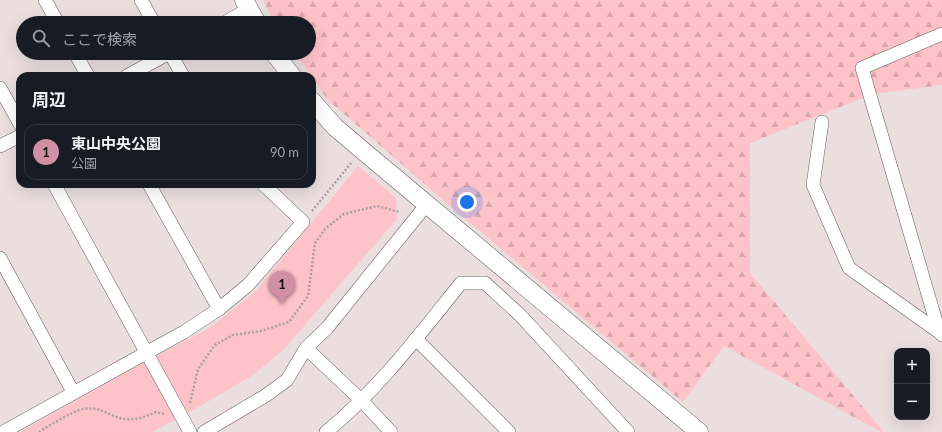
<!DOCTYPE html>
<html lang="ja">
<head>
<meta charset="utf-8">
<style>
	body { margin:0; font-family:Lato,"Noto Sans JP",sans-serif; background:#242831; color:#f1f3f6 }
	.controls { position:absolute; right:12px; bottom:12px; display:grid; overflow:hidden; border-radius:8px; box-shadow:0 4px 16px #0002 }
	.controls button { width:36px; height:36px; display:grid; place-items:center; padding:0; border:0; border-bottom:1px solid #363941; background:#171b24; color:#f1f3f6; font:20px sans-serif }
	.you { position:absolute; left:467px; top:202px; width:14px; height:14px; margin:-10px; border:3px solid #fff; border-radius:50%; background:#1a73e8; box-shadow:0 0 0 6px #1a73e833 }
	.badge { display:grid; place-items:center; width:26px; height:26px; border-radius:50%; background:#d18fa5; color:#111; font-size:13px; font-weight:700 }
	.pin { position:absolute; translate:-50% -33px; filter:drop-shadow(0 1px 2px #0008) }
	.pin::after { content:''; position:absolute; top:21px; width:14px; height:12px; background:inherit; clip-path:polygon(0 0,100% 0,50% 100%) }
	.list { margin:0; padding:0; list-style:none }
	h2 { display:flex; justify-content:space-between; align-items:center; height:52px; margin:0; padding:0 16px; font-size:17px }
	h2 small { font-size:13px; font-weight:400; color:#9ea1a6 }
	.list li { display:grid; grid-template-columns:26px 1fr auto; gap:12px; align-items:center; box-sizing:border-box; height:56px; margin:0 8px 8px; padding:0 8px; border:1px solid #363941; border-radius:12px }
	.list b { display:block; font-size:15px; white-space:nowrap }
	.list p { margin:0; font-size:13px; white-space:nowrap; color:#9ea1a6 }
	.list em { font-size:13px; font-style:normal; color:#9ea1a6 }
	.icon { flex:none; width:22px; height:22px; fill:none; stroke:currentColor; stroke-width:2; stroke-linecap:round; stroke-linejoin:round }
	.map { position:relative; flex:none; width:942px; height:432px; overflow:hidden }
	.search { position:absolute; background:#171b24; box-shadow:0 4px 16px #0002; left:16px; top:16px; width:300px; height:44px; display:flex; align-items:center; gap:10px; box-sizing:border-box; padding:0 14px; border-radius:22px; color:#9ea1a6; font-size:15px }
	.panel { position:absolute; background:#171b24; box-shadow:0 4px 16px #0002; left:16px; top:72px; width:300px; height:116px; border-radius:12px }
	.map>svg:first-child { display:block }
</style>
</head>
<body>
<div class="map">
<svg width="942" height="432" viewBox="0 0 942 432">
	<defs>
		<pattern id="forest-firs" width="22" height="20" patternUnits="userSpaceOnUse"><rect width="22" height="20" fill="#fec3c8"/><path d="M5 1l3.5 6h-7zM16 11l3.5 6h-7z" fill="#d9a7ab"/></pattern>
	</defs>
	<rect width="100%" height="100%" fill="#eadedf"/>
	<!-- forest -->
	<path fill="url(#forest-firs)" d="M263,0H942V85L873,94L750,143V273L884,432H881L724,346L683,402L450,206L328,100L295,53H309V23H275Z"/>
	<!-- park -->
	<path fill="#fec3c8" d="M358,166L396,198L397,219L283,350L253,375L202,405L152,432H20L137,366L208,329L254,293Z"/>
	<g fill="none" stroke-linecap="round" stroke-linejoin="round">
		<!-- street casing -->
		<g stroke="#655b5c" stroke-width="14">
			<g id="street">
				<path d="M45,0L58,23"/>
				<path d="M141,0L154,23"/>
				<path d="M224,23L249,9"/>
				<path d="M942,34L862,68L939,332L942,335"/>
				<path d="M75,53L88,76"/>
				<path d="M170,53L183,76"/>
				<path d="M127,76L169,53"/>
				<path d="M0,88L20,124"/>
				<path d="M822,122L813,185L849,268L939,332"/>
				<path d="M0,146L20,136"/>
				<path d="M54,184L190,432"/>
				<path d="M149,184L219,309"/>
				<path d="M0,258L73,392"/>
				<path d="M416,339L509,432"/>
				<path d="M306,348L362,401L391,432"/>
				<path d="M3,432L184,332L219,309L248,285L303,222L263,184"/>
				<path d="M204,432L265,396L287,380L306,348L327,328L427,204"/>
				<path d="M326,432C378,390 419,335 461,283H485L520,315L628,432"/>
			</g>
		</g>
		<!-- secondary casing -->
		<g stroke="#655b5c" stroke-width="19">
			<g id="secondary">
				<path d="M244,0L257,23"/>
				<path d="M274,53L292,76"/>
				<path d="M312,101L335,127L362,150L699,432"/>
			</g>
		</g>
		<!-- path -->
		<g stroke="#a99fa0" stroke-width="2.5" stroke-dasharray="2 2" stroke-linecap="butt">
			<path d="M312,211L352,162"/>
			<path d="M190,403L198,369L215,345L233,335L261,331L289,322L308,296L315,243L325,229L344,214L377,206L400,212"/>
			<path d="M39,432C48,426 73,411 83,409C111,404 114,432 156,412L164,414"/>
		</g>
		<!-- street -->
		<use href="#street" stroke="#fff" stroke-width="13"/>
		<!-- secondary -->
		<use href="#secondary" stroke="#fff" stroke-width="18"/>
	</g>
</svg>
<div class="controls">
<button>+</button>
<button>−</button>
</div>
<div class="you"></div>
<div class="pin badge" style="left:282px;top:304px">1</div>
<div class="search"><svg class="icon" aria-label="search" viewBox="0 0 24 24"><circle cx="10" cy="10" r="6"/><path d="M15 15l6 6"/></svg>ここで検索</div>
<section class="panel">
<h2>周辺<small></small></h2>
<ul class="list">
<li><span class="badge">1</span><div><b>東山中央公園</b><p>公園</p></div><em>90 m</em></li>
</ul>
</section>
</div>
</body>
</html>
